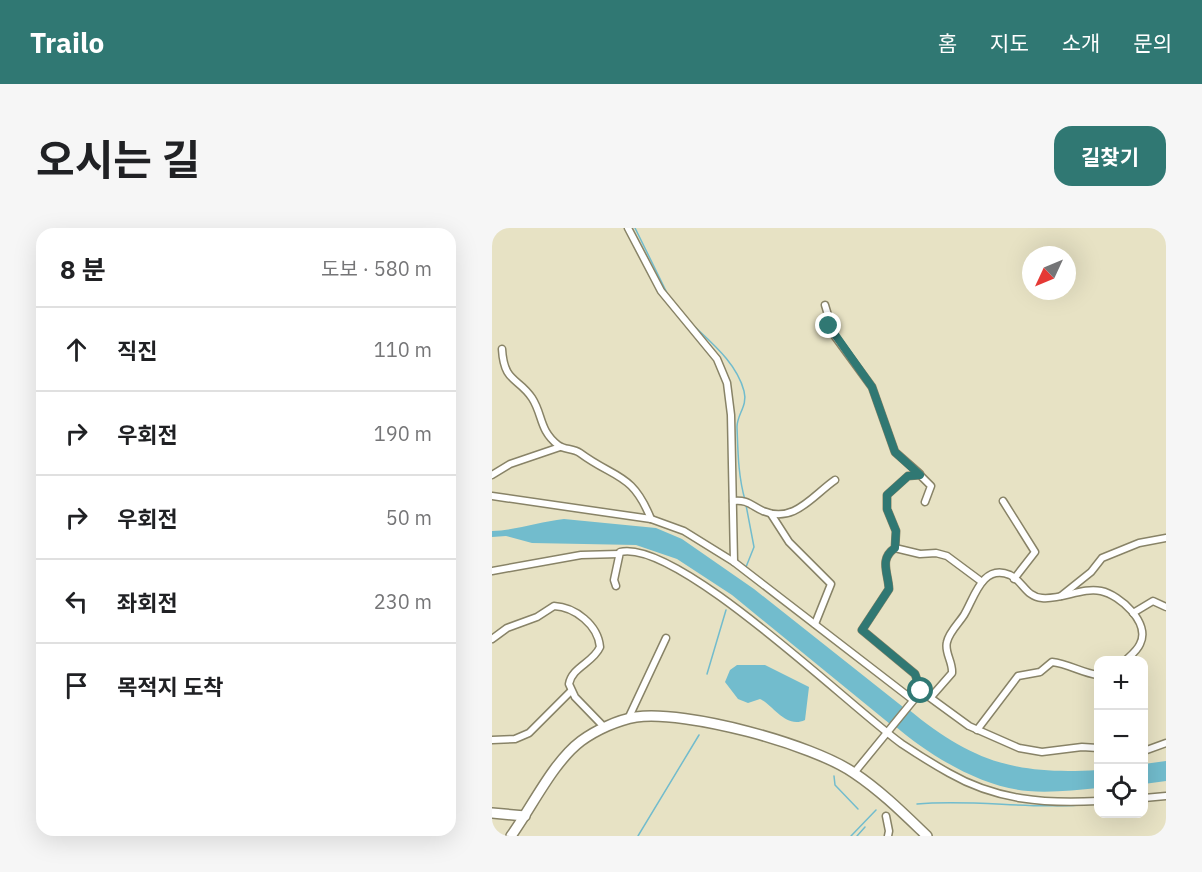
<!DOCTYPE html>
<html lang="ko">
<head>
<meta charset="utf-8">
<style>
	body { margin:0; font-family:"IBM Plex Sans","Noto Sans KR",sans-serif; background:#f6f6f6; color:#202124 }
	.controls { position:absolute; right:18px; bottom:18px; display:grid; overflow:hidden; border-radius:12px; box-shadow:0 6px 24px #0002 }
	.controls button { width:54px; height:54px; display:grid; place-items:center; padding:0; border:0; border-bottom:2px solid #e0e0e0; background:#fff; color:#202124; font:30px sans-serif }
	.compass { position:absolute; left:530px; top:18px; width:54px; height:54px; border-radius:50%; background:#fff; box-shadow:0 6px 24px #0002; rotate:226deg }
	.stop { position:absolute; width:18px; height:18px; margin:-14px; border:4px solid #307873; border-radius:50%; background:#fff }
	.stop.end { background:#307873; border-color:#fff; box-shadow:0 2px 6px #0008 }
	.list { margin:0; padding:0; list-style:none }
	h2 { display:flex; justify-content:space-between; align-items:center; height:78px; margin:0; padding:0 24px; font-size:26px }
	h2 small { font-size:20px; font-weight:400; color:#757577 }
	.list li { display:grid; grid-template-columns:39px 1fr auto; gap:18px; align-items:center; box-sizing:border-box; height:84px; padding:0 24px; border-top:2px solid #e0e0e0 }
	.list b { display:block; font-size:22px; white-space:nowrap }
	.list em { font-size:20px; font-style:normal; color:#757577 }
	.icon { flex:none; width:33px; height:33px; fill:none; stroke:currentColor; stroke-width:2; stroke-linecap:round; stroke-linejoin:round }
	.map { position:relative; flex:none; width:674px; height:608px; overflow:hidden; border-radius:18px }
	header { display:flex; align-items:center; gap:36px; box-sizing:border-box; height:84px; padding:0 30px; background:#307873; color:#fff }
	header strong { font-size:28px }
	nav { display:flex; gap:33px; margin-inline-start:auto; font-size:21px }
	.intro { display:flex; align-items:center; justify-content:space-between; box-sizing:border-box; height:144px; padding:0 36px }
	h1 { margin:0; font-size:42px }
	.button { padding:15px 27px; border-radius:18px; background:#307873; color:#fff; font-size:21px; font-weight:700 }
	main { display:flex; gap:36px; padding:0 36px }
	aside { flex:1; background:#fff; border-radius:18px; box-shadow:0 6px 24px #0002 }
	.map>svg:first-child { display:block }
</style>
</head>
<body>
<header>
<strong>Trailo</strong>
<nav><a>홈</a><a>지도</a><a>소개</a><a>문의</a></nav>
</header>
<div class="intro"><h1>오시는 길</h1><a class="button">길찾기</a></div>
<main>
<aside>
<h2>8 분<small>도보 · 580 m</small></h2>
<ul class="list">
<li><svg class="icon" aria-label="ahead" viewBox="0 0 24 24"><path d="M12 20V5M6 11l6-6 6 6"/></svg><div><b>직진</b></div><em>110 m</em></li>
<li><svg class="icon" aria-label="right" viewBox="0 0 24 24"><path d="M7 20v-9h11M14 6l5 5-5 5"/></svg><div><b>우회전</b></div><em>190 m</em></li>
<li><svg class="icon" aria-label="right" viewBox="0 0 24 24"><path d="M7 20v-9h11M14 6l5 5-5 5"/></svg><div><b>우회전</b></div><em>50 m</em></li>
<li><svg class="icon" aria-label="left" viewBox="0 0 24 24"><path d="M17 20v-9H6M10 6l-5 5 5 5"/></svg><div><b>좌회전</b></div><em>230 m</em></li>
<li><svg class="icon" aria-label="arrive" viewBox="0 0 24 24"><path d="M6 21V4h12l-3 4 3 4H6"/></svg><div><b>목적지 도착</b></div></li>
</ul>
</aside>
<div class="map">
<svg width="674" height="608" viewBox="0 0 674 608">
	<rect width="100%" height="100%" fill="#e7e2c4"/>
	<!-- water -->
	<g fill="#72bccd">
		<path d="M72,291L164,300L190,311L262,361L411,479L398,496L240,367L185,331L144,317L40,315L14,308L0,309V303C25,302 47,294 72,291Z"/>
		<path d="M245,437H273L317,459L313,492C294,501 282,478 268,471L256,475L246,471L233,454L238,442Z"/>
		<path d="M416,481C480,534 524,547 606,542V560C584,562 559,565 536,563C489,559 438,528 403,498Z"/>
		<path d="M674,533V553L652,556V536Z"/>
	</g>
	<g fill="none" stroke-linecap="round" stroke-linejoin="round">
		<!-- stream -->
		<g stroke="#72bccd" stroke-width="1.5">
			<path d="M143,0L177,69"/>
			<path d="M202,98C221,116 245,136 252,163C256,178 245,186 245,199C246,224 246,247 253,272"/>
			<path d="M254,277L262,319L254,339"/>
			<path d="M215,446L234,382"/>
			<path d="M342,548L343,557L366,581"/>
			<path d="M425,576C483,571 542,582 600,576"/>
			<path d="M146,608L207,507"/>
			<path d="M359,608L384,582"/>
			<path d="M365,608L373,599"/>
		</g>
		<!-- minor casing -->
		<g stroke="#888367" stroke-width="9">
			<g id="minor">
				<path d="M136,0L169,63L225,131L235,155L239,187L242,334"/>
				<path d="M333,77L342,107L380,159L403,224L428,246"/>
				<path d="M10,121C12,155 26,149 40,170C51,187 47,202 66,217C72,222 81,220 88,225C123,251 140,244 159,291"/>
				<path d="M0,247L18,236L68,219"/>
				<path d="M0,268L159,291L192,303L242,334L421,472"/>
				<path d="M241,273C255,271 260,278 271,283C302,296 320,268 343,252"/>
				<path d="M511,273L543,324L522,351"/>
				<path d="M279,286L297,314L339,356L323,396"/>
				<path d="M403,320L428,326L444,325L455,328L490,354"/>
				<path d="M0,343L89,327L127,326"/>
				<path d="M124,358L122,352L128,324C185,310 358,479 410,516C425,526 441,536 457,545C504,572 553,576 606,573"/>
				<path d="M569,368L599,344L610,330L647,315L674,310"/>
				<path d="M641,385L661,373L674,379"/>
				<path d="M0,411L15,400L45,389L62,378C83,379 106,397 108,419C101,435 80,439 77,456L83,469L113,500"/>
				<path d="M429,463L423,446L370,402L397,361C396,344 387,331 403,320L404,303L395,281V267L416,248L428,247L439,258L433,274"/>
				<path d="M439,469L460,445C461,434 452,424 455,414C457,404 467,395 472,387C482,371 490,335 518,347C531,353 534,369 550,370C570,372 590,359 609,363C628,367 659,395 648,416C645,423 638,428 633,433"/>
				<path d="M136,491L174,410"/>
				<path d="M485,502L526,448L548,444L560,434C577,436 590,445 606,447"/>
				<path d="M0,512L23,511L37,505L79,463"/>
				<path d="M652,523L674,515"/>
				<path d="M362,545L429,463L477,498L527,520L550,524L590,519L606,520"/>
				<path d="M652,570L674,568"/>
				<path d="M394,588L397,603L396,608"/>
			</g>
		</g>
		<!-- primary casing -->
		<g stroke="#888367" stroke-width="12">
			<g id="primary">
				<path d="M0,585L33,588"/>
				<path d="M19,608C40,579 61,534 89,513C104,502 126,492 144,489C194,482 320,516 362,545C389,563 412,586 435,608"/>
			</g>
		</g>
		<!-- minor -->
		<use href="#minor" stroke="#fff" stroke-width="6"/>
		<!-- primary -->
		<use href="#primary" stroke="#fff" stroke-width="9"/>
	</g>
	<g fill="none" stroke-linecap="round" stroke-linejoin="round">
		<!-- route -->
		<path stroke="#307873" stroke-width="8" d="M337,98L380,159L403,224L428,247L416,248L395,267V281L404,303L403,320C387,331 396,344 397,361L370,402L423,446L429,463"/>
	</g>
</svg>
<div class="controls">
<button>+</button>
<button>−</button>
<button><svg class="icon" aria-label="locate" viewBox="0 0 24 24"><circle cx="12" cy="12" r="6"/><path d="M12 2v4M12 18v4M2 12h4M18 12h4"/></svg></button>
</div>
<svg class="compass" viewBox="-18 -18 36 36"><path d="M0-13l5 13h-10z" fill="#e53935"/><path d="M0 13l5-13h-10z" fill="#757577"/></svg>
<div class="stop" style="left:429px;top:463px"></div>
<div class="stop end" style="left:337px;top:98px"></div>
</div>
</main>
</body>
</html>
